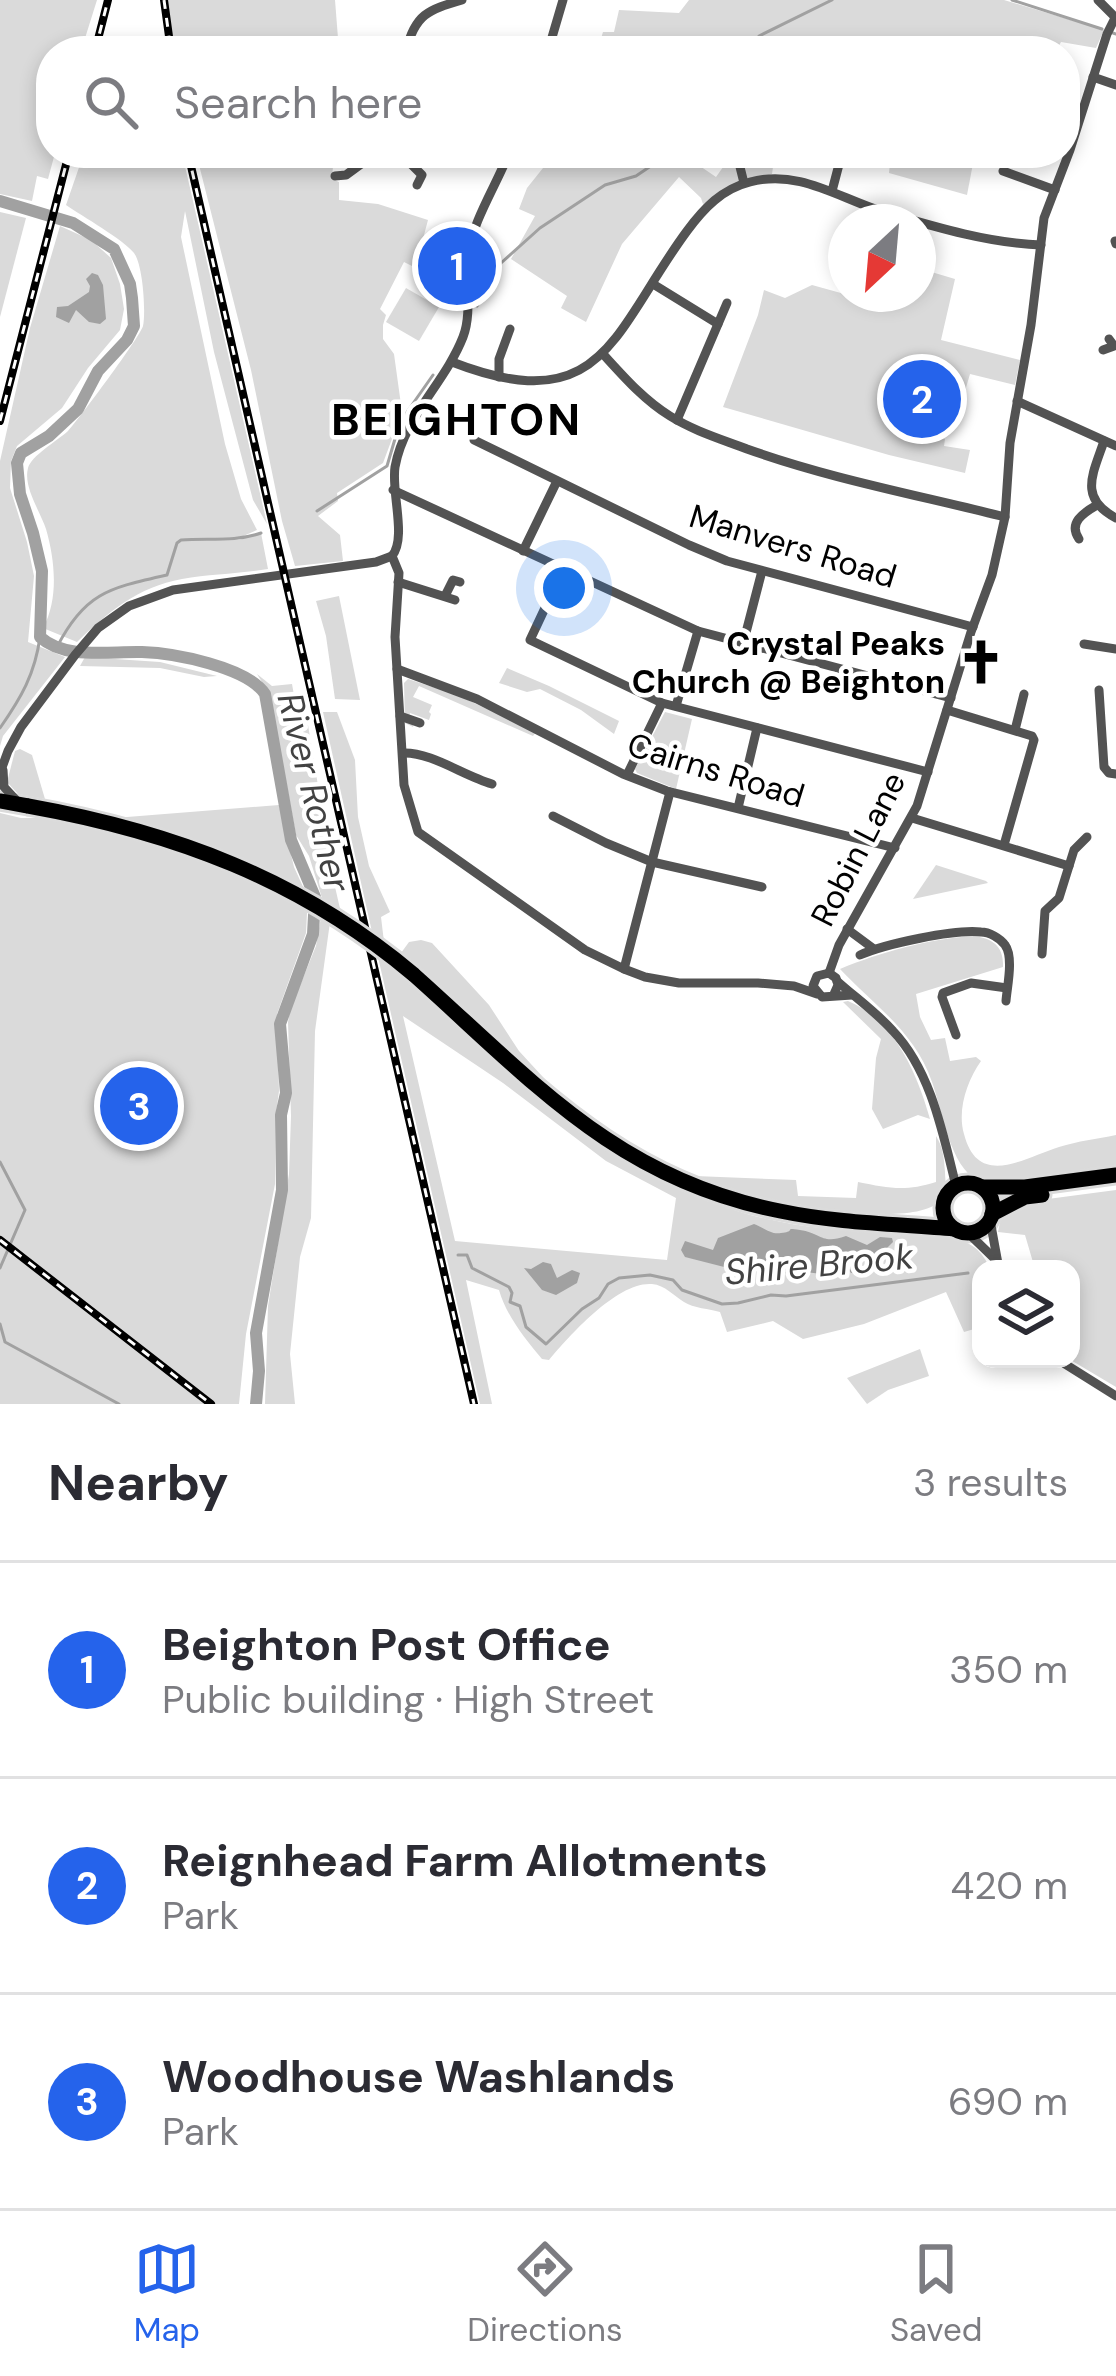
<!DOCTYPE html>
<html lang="en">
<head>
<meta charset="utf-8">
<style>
	body { margin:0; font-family:"DM Sans",sans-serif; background:#f2f2f3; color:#2b2b33 }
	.controls { position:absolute; right:36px; bottom:36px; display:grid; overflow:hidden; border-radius:24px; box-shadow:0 6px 18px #0003 }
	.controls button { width:108px; height:108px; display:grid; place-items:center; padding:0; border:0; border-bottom:3px solid #e1e1e2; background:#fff; color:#2b2b33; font:60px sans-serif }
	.compass { position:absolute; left:828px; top:204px; width:108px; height:108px; border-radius:50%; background:#fff; box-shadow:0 6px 18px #0003; rotate:206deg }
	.you { position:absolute; left:564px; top:588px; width:42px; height:42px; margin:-30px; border:9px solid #fff; border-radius:50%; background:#1a73e8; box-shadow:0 0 0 18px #1a73e833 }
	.badge { display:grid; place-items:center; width:78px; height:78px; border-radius:50%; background:#2563eb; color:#fff; font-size:39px; font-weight:700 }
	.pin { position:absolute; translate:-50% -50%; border:6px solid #fff; box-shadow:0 3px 12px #0006 }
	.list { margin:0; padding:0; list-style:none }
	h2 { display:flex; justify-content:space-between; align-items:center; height:156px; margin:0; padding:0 48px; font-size:51px }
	h2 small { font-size:39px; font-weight:400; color:#7c7c81 }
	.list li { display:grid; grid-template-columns:78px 1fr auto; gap:36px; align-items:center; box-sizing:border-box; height:216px; padding:0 48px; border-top:3px solid #e1e1e2 }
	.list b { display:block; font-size:45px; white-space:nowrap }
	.list p { margin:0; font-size:39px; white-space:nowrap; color:#7c7c81 }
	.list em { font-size:39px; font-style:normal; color:#7c7c81 }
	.icon { flex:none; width:66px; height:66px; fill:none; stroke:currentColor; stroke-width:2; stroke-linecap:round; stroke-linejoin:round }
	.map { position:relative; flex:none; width:1116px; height:1404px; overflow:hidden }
	.search { position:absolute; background:#fff; box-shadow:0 6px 18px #0003; left:36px; right:36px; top:36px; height:132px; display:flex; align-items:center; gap:30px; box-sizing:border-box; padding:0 42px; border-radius:48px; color:#7c7c81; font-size:45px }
	.sheet { height:804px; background:#fff }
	nav { display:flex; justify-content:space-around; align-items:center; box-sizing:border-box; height:168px; border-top:3px solid #e1e1e2; background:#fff; font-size:33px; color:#7c7c81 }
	nav a { display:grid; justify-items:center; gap:6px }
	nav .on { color:#2563eb }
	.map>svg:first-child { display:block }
</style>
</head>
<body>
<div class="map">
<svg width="1116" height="1404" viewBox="0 0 1116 1404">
	<rect width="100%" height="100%" fill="#fff"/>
	<!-- green -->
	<g fill="#dadada" fill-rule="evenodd">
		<path d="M0,0H97L81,51H51V153H55L48,179L37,176L32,201L0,194Z"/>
		<path d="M166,0H335L339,51H174Z"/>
		<path d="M689,0H1004L1104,30L1096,48L1061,42L1056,51H848L826,39L777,41L769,51H597L603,32H614L619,10L679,13Z"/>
		<path d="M84,153H182L267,524L253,500L214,352L185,211L181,237L225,444L241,499L257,530L241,537L216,538L239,540L261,533L268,569C239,574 210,574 182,579C138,587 108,612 77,642L43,628C59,599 55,560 46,529C40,511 23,487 28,468C31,456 57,441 68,431C79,419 140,337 143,326C146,312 143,265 134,253C124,240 82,216 66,205Z"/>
		<path d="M196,153H334L332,179L339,182V200L378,204L428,220L420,250L418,269L404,262L380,309L386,315L383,325V339L394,354L402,412L383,463L337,493L338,501L318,516L340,535L343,561L295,566L282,521L251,370Z"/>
		<path d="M602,153H696L691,160L716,177L733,153H775L772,174L732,185L703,204L701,198L679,177L622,244L586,322L561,308L567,296L511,259L535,216L519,209L527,188L547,163Z"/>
		<path d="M891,153H975L967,195L889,173Z"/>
		<path d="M0,212L26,218L0,317Z"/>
		<path d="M60,226L91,240L111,258L120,284L124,309L120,330L88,368L62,408L17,446L11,461L10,488L27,542L34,576L28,642L65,657L3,736L0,746V461L30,328Z"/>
		<path d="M918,268L955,279L941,340L1020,360L1015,385L970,374L962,401L958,403L941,399L929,434L945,439L944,446L970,450L965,473L889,455L723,407L758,315L764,290L785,298L812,285L884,305L887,294H918Z"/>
		<path d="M406,288L439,307L419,341L386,322Z"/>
		<path d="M339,596L360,700L335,699L326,636L316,601Z"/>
		<path d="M85,657L160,662L217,676L204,677L160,668L80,666Z"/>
		<path d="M507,668L549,686L619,721L614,734L581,710L540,689L527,692L499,683Z"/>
		<path d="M257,674L272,686L292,684L298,718L308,725L324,822L322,830L341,913L322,898L309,856L296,835L270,695Z"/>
		<path d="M408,679L457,695L536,732L533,736L419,686L413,697L432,705L429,712L431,714L429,720L410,713L409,717L415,719L413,727L405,723L404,683Z"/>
		<path d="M323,712H337L355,760L358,817L369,866L390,912L381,917L384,942L372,932Z"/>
		<path d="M665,712L692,719L676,789L637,773L635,769Z"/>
		<path d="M20,749L32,755L45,799L18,794L7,782L15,751Z"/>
		<path d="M279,805L294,867L304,889L307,913L306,933L277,1014L279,1091L275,1121V1184L246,1334L239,1404H0V813L21,818L127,817Z"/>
		<path d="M936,865L986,881L988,883L913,899Z"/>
		<path d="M321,917L330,922L315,1031L311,1218L300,1257L290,1354L295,1404H265L268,1306L289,1174L291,1116L288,1022L290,1010L316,946Z"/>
		<path d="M973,936C992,938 1004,946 1003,967L916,994L920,1017L931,1040L945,1038L950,1061L976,1057L981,1061C967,1081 957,1110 964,1134C978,1189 1024,1158 1059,1147C1078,1141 1097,1139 1116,1135V1169C1089,1172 999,1188 978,1180C950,1168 942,1109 932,1082C915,1032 875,1006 840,969C881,952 928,939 973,936Z"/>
		<path d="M421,940L432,943L489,1005L519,1051L553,1088L542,1084L401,953L409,942Z"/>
		<path d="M378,957L398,971C500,1065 594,1168 731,1209C758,1218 792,1225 821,1228C856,1230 948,1227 974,1247C981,1252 987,1261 990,1269H981V1327L964,1332L946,1292L864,1324L803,1339L773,1321L727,1332L720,1312C710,1309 693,1308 684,1302C674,1296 665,1285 652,1284C618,1281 570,1335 549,1360L542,1359C525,1339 506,1315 499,1290L466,1280L492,1404H480ZM403,1016L503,1083L606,1161L676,1198L667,1260L455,1241Z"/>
		<path d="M848,1001C895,1021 917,1073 930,1119L918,1115L883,1129L872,1109L876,1058L881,1039L843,1002Z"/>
		<path d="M936,1136C943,1147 944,1158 945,1172C945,1181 948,1192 942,1199C912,1236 744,1194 702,1183L695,1176L796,1180L798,1196L856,1198L858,1182C888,1188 905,1192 936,1182Z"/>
		<path d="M1116,1190V1387L1069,1359H1071V1269H1035L1025,1235L998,1232L1001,1217L1025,1202Z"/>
		<path d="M920,1349L929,1376L888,1390L867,1404L847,1378Z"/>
	</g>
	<!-- water -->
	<g fill="#a1a1a1">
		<path d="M92,273L98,275L103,285L106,319L100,324L89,322L76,310L69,323L56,317L57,307L68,306L89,292L90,286L86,279Z"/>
		<path d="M754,1224C763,1227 771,1235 781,1233C798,1231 782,1227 800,1230C822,1233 821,1245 846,1236L867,1245L880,1237L892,1238L893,1242L877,1258L859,1261L862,1272L851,1273L841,1261H831L818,1274C807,1271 800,1275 790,1274C777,1273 765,1263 754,1257L732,1269L685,1257L681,1250L685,1241L713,1250L718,1238Z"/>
		<path d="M543,1262L551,1264L557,1278L572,1270L580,1273L577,1283L556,1295L542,1290L524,1268L531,1269Z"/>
	</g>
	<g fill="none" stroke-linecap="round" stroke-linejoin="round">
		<!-- stream -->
		<g stroke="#a1a1a1" stroke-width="3">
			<path d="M1012,0L1102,29"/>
			<path d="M1113,33L1116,34"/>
			<path d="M754,51L759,36L832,0"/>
			<path d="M477,306L501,263L540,228L605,185L636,176L670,153"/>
			<path d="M317,511L387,466L400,422L433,375"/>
			<path d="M57,647C85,592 110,588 167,575L177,543L181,540C209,538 235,542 261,533"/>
			<path d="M0,728C21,698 35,674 40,637"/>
			<path d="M0,1162L25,1210L0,1268"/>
			<path d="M458,1255H467L472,1268L509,1287L512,1293L510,1302L520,1306L526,1327L546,1344L582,1309L599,1298L608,1284L619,1278L650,1275L673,1280L682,1290L722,1304L738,1303L771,1295L786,1296L968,1273"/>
			<path d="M0,1324L5,1342L119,1404"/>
		</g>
		<!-- river -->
		<path stroke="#a1a1a1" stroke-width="12" d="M0,201L73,223L114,249L130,284L132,298L134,326L127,340L98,371L78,409L49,436L21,453L17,463L20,494L33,533L42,571L40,637C65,660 110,651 142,652C174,653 247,667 265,694L291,840L315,897L313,934L280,1024L286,1093L281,1115L282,1190L256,1333L259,1371L256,1404"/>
		<!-- highway casing -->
		<g stroke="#dbdbdb" stroke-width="21">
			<g id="highway">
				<path d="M0,801L28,806"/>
				<path d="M413,974C531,1079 616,1179 780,1211C837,1223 896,1224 954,1229"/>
				<circle cx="968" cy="1208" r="25"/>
				<path d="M983,1187H1025L1116,1175"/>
				<path d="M992,1214L1025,1197L1042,1195"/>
			</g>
		</g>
		<!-- minor -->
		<g stroke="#535353" stroke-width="9">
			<path d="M1098,0L1116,18"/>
			<path d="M406,51C415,14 428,10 462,0"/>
			<path d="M438,51L449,46L462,51"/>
			<path d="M548,51L563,0"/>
			<path d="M1093,77L1116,85"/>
			<path d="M400,153L422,175L417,185"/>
			<path d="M1003,171L1055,190"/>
			<path d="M335,176L346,175L376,153"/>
			<path d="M744,183L740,167L745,153"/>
			<path d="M832,191L842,153"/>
			<path d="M1115,241L1116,244"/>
			<path d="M653,284L718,324"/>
			<path d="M1103,350L1114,346L1109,339"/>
			<path d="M603,354C624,377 644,400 670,416C694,431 721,439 747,449C831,479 918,495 1005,517"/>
			<path d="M452,362C604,421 613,331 687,231C704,208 722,189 750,182C798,169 837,197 881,211C932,226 987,243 1041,245"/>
			<path d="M499,377V359L510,329"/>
			<path d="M1017,401L1116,446"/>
			<path d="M677,420L727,303"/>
			<path d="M474,440L689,545L727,561L973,627"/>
			<path d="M1104,441C1093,474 1078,498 1116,518"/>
			<path d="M393,490L698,631L951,698"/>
			<path d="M1079,539C1068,523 1083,513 1097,505"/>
			<path d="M523,551L557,481"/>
			<path d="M392,556L399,573L395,637L404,785L418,832L585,950L624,969L645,977L679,983H758L794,986L817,994"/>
			<path d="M392,556C407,538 391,492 395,467C404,417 445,383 463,337C473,311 464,282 468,255C473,220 496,186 509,153"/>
			<path d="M398,582L455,600"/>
			<path d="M445,596L453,580L460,582"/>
			<path d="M545,608L530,640L662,703L928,772"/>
			<path d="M743,644L762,571"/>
			<path d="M1084,644L1116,649"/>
			<path d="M397,669L477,699L623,774L667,791L895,848"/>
			<path d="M1099,690L1104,767L1109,773L1116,774"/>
			<path d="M676,706L698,631"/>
			<path d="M947,710L1032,736L1034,740L1004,845"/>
			<path d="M400,716L420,723"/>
			<path d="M1015,730L1024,694"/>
			<path d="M403,753C431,752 464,776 492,784"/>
			<path d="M3,770L4,787L17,801"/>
			<path d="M0,773L8,751L21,727L75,655L98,628L129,606L173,590L376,562L392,556"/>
			<path d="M627,775L662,703"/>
			<path d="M738,808L757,728"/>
			<path d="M553,816L606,843L652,862L762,887"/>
			<path d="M912,818L1069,866"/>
			<path d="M847,929L874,949"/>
			<path d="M1042,954L1045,911L1059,898L1074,850L1087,837"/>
			<path d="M860,955C885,944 954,929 981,932C989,932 1000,938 1005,945C1014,957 1007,987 1006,1001"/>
			<path d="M624,969L670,792"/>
			<path d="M829,973L839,945L917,806L971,632L992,575L1005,517L1010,443L1031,325L1044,218L1070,150L1107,34L1115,18"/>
			<path d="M837,981C856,998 876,1012 893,1031C931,1071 943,1134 956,1186"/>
			<path d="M834,994L838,985L836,978L829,973L817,976L813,986L822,997L852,995"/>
			<path d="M956,1035L942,997L943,993L971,983L1007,988"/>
			<path d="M990,1220L999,1269"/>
			<path d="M968,1233L996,1260"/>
			<path d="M1057,1359L1116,1396"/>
		</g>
		<!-- highway -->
		<use href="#highway" stroke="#000" stroke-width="15"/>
		<!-- rail casing -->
		<g stroke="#000" stroke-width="8">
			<g id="rail">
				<path d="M164,0L171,51"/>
				<path d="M95,51L108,0"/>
				<path d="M188,153L474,1404"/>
				<path d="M0,421L69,153"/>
				<path d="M0,1240L211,1404"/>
			</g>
		</g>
		<!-- rail -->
		<use href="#rail" stroke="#fff" stroke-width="3" stroke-dasharray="9" stroke-linecap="butt"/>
		<!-- highway-bridge casing -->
		<g stroke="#dbdbdb" stroke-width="21" stroke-linecap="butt">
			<path id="highway-bridge" d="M28,806C173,832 300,879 413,974"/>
		</g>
		<!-- highway-bridge -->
		<use href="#highway-bridge" stroke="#000" stroke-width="15"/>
	</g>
	<!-- icons -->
	<defs>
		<g id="church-bare" transform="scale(3.6)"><path d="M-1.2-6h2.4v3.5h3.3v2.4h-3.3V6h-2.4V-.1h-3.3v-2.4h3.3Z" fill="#000" stroke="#fff" stroke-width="2.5" paint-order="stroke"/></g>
	</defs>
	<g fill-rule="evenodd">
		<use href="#church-bare" x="981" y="662"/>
	</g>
	<g text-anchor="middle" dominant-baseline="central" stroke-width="9" stroke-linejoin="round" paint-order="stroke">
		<!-- street labels -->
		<g font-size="33" fill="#000" stroke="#fff">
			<text transform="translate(793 546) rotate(17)">Manvers Road</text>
			<text transform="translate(716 770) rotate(17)">Cairns Road</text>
			<text transform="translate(858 849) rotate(-63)">Robin Lane</text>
		</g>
		<!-- poi labels -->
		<g font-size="33" font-weight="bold" fill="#000" stroke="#fff" text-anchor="end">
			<text x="945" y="643">Crystal Peaks<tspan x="945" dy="38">Church @ Beighton</tspan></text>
		</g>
		<!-- water labels -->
		<g font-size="36" font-style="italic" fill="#424242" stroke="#fff">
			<text transform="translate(314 792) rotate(76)">River Rother</text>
			<text transform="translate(819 1264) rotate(-5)">Shire Brook</text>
		</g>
		<!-- district labels -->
		<g font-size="45" font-weight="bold" letter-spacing="3" fill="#000" stroke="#fff">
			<text x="457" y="419">BEIGHTON</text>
		</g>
	</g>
</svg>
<div class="controls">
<button><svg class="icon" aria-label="layers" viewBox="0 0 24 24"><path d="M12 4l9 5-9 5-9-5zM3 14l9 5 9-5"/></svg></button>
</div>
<svg class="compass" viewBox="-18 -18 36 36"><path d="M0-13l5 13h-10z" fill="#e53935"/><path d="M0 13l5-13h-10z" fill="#7c7c81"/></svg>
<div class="you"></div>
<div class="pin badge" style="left:457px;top:266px">1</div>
<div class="pin badge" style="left:922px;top:399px">2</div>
<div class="pin badge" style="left:139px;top:1106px">3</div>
<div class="search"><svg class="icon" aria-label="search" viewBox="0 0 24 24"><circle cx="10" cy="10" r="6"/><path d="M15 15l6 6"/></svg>Search here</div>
</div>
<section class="sheet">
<h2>Nearby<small>3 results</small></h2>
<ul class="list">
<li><span class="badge">1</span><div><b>Beighton Post Office</b><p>Public building · High Street</p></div><em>350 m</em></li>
<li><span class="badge">2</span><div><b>Reignhead Farm Allotments</b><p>Park</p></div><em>420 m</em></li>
<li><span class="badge">3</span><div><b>Woodhouse Washlands</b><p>Park</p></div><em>690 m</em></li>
</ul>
</section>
<nav>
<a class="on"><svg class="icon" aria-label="map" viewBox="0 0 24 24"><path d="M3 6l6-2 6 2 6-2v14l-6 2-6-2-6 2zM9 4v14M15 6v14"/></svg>Map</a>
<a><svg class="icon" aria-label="directions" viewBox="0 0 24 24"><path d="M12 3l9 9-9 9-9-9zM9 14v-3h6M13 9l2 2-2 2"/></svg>Directions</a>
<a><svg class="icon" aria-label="saved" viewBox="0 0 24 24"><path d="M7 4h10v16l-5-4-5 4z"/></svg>Saved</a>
</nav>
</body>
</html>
